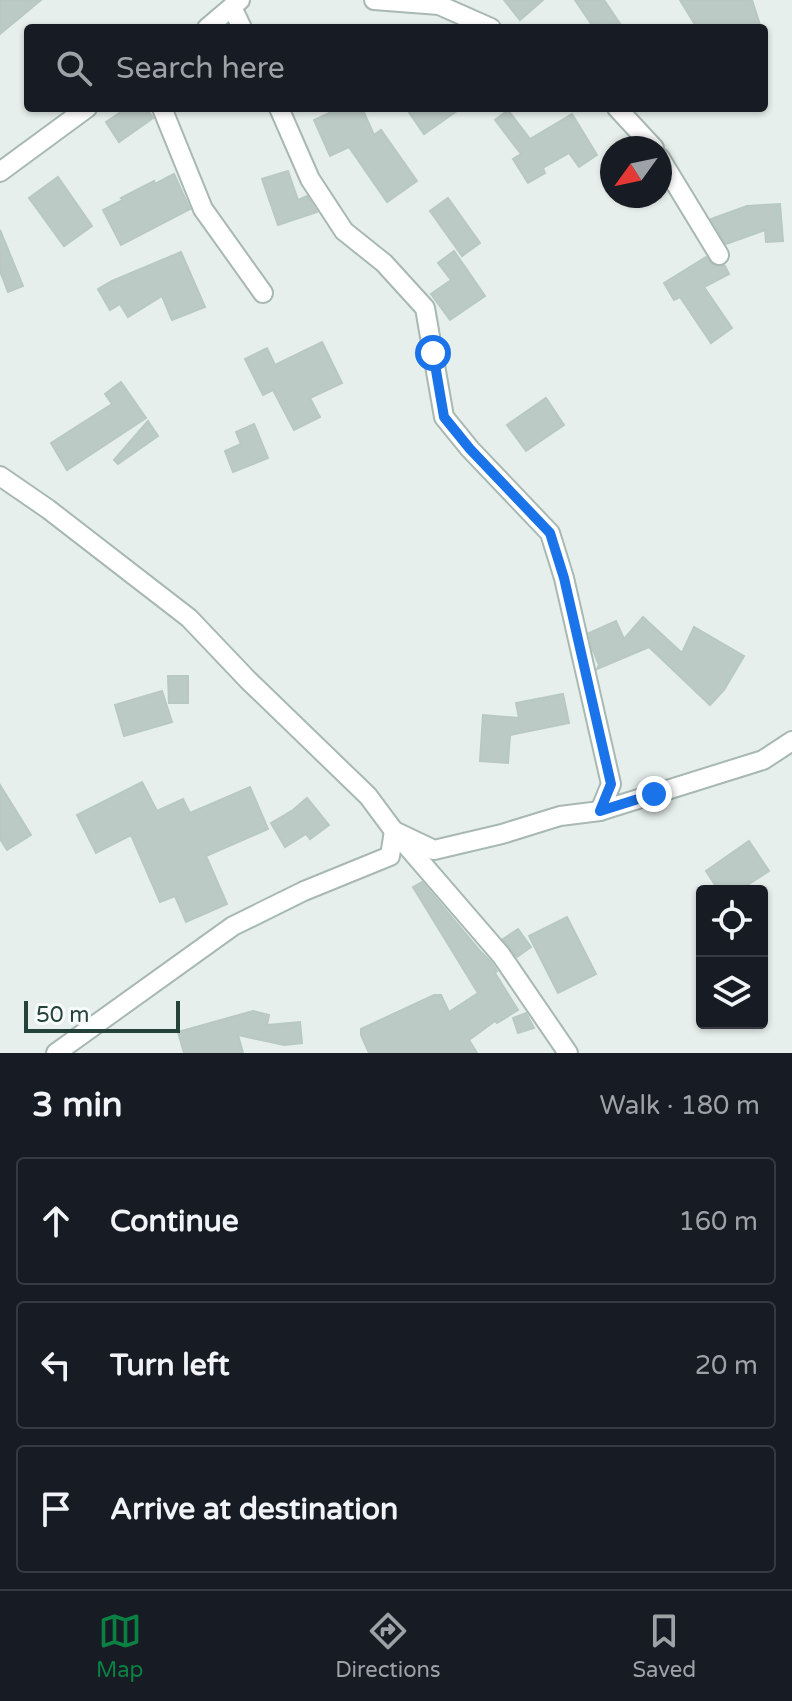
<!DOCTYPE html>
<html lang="en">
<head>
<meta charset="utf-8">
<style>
	body { margin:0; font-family:"Varela Round",sans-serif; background:#242831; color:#f1f3f6 }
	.controls { position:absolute; right:24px; bottom:24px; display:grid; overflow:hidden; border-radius:8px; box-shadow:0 2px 6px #0004 }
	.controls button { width:72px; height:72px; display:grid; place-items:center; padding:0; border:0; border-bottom:2px solid #363941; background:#171b24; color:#f1f3f6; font:40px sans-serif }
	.compass { position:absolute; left:600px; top:136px; width:72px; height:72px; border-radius:50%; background:#171b24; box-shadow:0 2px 6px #0004; rotate:237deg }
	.scale { position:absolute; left:24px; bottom:20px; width:156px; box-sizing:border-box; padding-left:8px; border:4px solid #24423a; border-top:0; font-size:22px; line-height:28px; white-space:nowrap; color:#24423a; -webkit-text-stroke:6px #f7fbf9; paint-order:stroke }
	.stop { position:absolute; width:24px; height:24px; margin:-18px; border:6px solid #1a73e8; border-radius:50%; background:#fff }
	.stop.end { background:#1a73e8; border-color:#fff; box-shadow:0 2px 8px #0008 }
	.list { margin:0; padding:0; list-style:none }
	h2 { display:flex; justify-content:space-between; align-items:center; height:104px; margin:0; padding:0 32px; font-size:34px }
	h2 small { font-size:26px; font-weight:400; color:#9ea1a6 }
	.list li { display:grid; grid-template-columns:52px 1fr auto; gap:24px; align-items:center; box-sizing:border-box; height:128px; margin:0 16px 16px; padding:0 16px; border:2px solid #363941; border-radius:8px }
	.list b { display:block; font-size:30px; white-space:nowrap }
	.list em { font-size:26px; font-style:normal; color:#9ea1a6 }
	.icon { flex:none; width:44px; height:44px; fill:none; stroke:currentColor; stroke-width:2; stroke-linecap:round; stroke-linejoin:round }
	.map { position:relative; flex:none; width:792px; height:1053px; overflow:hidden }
	.search { position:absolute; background:#171b24; box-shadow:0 2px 6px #0004; left:24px; right:24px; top:24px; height:88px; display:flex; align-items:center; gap:20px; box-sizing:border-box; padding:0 28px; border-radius:8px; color:#9ea1a6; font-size:30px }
	.sheet { height:536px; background:#171b24 }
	nav { display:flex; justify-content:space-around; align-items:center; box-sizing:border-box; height:112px; border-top:2px solid #363941; background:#171b24; font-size:22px; color:#9ea1a6 }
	nav a { display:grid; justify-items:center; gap:4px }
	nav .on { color:#0b8043 }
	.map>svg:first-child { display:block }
</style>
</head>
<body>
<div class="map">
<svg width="792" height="1053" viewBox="0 0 792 1053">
	<rect width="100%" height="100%" fill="#e6efeb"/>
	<!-- building -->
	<g fill="#bbcac4" stroke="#b8c9c2" stroke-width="2">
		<path d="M0,0H41L0,34Z"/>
		<path d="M504,0H543L520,20Z"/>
		<path d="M575,0H604L623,28H594Z"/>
		<path d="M680,0H752L761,28H697Z"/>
		<path d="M127,108H146L153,118L119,142L106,122Z"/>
		<path d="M340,108H362L374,135L381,130L417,181L387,202L349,147L330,156L314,120Z"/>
		<path d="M406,108H461L424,134Z"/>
		<path d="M508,110L530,139L572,114L597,155L579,167L569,153L543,168L545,173L528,183L513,159L521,154L495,120Z"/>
		<path d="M288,171L298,200L307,196L317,212L278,225L262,179Z"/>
		<path d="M174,174L190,209L121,245L103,210L123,200L121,198L154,181L155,184Z"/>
		<path d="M58,177L92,226L64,246L29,198Z"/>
		<path d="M448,198L480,243L462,256L430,211Z"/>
		<path d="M780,204L783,241L766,242L765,230L726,244L711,219L747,206Z"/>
		<path d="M0,230L23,286L8,292L0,271Z"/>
		<path d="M454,251L485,296L450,320L431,294L451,280L438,263Z"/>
		<path d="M181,252L205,307L172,320L162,296L128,317L120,304L110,310L98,289L112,281Z"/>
		<path d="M706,257L714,266H725L729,274L704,287L732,328L711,343L680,297L674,300L664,283Z"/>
		<path d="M322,342L342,383L310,398L320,417L294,430L273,390L263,395L245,359L267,348L275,365Z"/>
		<path d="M121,382L146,418L67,470L51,443L112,404L105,394Z"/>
		<path d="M546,398L564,425L526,451L507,425Z"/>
		<path d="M148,421L158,436L118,464L114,460Z"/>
		<path d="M254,424L268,458L233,472L225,451L241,444L236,432Z"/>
		<path d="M643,617L682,653L694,627L744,656L724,690L710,705L649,647L597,669L599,665L592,648L589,633L616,621L624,639Z"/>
		<path d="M168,676H188V703H169Z"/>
		<path d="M162,691L172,722L124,736L115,705Z"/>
		<path d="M563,694L569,723L510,735L508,763L480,761L483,715L519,718L516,703Z"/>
		<path d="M142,782L157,811L183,799L190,813L250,787L268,829L206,856L227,904L186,922L175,896L160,902L131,835L96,853L77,815Z"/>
		<path d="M0,785L31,835L7,850L0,839Z"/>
		<path d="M307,798L329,825L310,839L306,834L285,847L271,823L293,810Z"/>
		<path d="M749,841L769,871L738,891H719L706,871Z"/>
		<path d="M422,882L480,951L491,962L497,971L495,973L518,1010L497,1023L495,1021L469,1040L477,1053H369L361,1035V1029L434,995H441L449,1012L478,993L413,887Z"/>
		<path d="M567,917L596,974L558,993L529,936Z"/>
		<path d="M518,929L531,947L517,957L503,939Z"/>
		<path d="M253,1011L269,1015L267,1025L300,1022L302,1043L284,1045L238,1035L243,1053H184L178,1032Z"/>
		<path d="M526,1013L534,1028L518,1033L513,1018Z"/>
	</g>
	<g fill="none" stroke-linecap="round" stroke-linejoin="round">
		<!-- minor casing -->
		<g stroke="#a8b8b2" stroke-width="22">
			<g id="minor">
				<path d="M374,0L439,5L491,28"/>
				<path d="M232,7L242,28"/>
				<path d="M207,28L240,0"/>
				<path d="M162,108L203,209L263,293"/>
				<path d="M279,108L310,179L344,231L384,263L425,308L444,417L470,449L550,533L564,578L611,784L600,811"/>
				<path d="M617,108L654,148"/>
				<path d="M660,158L719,255"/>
				<path d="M0,172L87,108"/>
				<path d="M0,476L48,509L189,618L248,680L368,796L394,831L501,955L568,1053"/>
				<path d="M56,1053L233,926L304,891L390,856L394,831L434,850L502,834L560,816L600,811L763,760L792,741"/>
			</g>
		</g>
		<!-- minor -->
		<use href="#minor" stroke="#fff" stroke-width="18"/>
	</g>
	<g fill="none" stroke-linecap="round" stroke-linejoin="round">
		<!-- route -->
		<path stroke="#1a73e8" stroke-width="10" d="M433,353L444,417L470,449L550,533L564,578L611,784L600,811L654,794"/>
	</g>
</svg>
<div class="controls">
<button><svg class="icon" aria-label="locate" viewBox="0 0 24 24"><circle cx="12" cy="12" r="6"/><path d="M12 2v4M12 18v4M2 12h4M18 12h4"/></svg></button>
<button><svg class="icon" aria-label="layers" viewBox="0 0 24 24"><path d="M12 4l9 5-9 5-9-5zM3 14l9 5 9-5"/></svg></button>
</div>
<svg class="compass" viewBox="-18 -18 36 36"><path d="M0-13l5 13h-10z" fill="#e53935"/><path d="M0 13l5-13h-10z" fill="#9ea1a6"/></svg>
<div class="scale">50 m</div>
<div class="stop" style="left:433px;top:353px"></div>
<div class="stop end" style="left:654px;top:794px"></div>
<div class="search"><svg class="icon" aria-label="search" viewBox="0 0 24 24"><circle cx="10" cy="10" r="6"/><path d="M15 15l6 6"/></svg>Search here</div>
</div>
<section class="sheet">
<h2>3 min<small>Walk · 180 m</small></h2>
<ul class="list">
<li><svg class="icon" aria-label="ahead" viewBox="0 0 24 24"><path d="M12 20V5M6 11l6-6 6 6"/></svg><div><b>Continue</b></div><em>160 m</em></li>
<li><svg class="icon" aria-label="left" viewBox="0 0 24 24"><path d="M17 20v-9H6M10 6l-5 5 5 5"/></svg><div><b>Turn left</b></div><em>20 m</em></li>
<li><svg class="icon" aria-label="arrive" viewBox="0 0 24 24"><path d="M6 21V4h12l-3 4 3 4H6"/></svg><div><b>Arrive at destination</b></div></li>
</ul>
</section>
<nav>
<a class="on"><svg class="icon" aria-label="map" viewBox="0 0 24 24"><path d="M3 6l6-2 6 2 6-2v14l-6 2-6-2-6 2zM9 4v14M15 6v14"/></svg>Map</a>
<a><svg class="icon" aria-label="directions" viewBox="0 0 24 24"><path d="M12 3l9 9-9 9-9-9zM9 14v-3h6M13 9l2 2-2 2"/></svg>Directions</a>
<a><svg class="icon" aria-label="saved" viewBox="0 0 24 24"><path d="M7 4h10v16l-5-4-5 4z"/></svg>Saved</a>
</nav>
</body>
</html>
